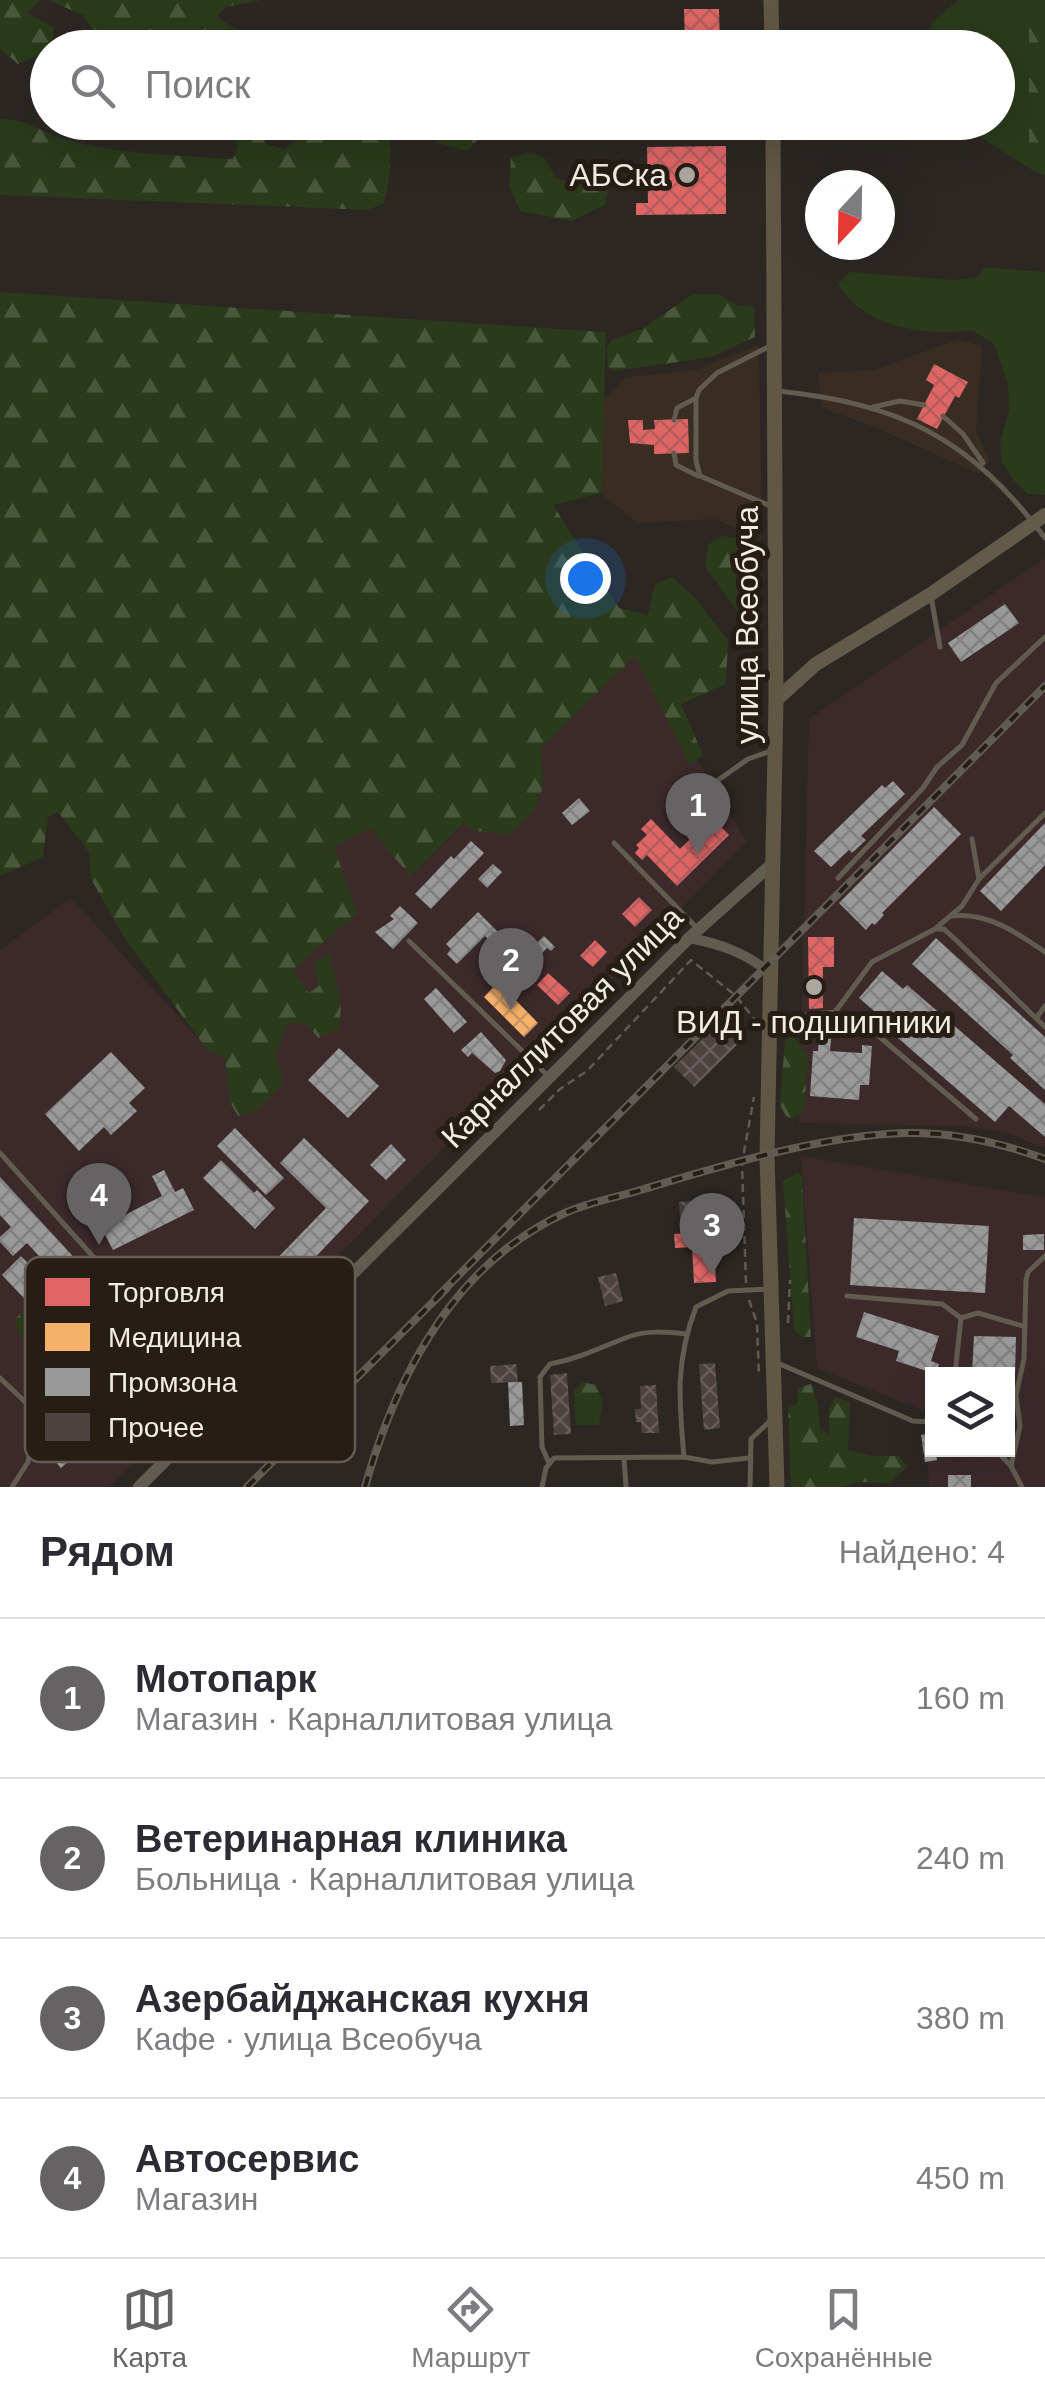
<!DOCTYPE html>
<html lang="ru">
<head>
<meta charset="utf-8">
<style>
	body { margin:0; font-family:Arial,sans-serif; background:#f7f7f7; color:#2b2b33 }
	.controls { position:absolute; right:30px; bottom:30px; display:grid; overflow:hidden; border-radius:0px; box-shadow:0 10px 40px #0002 }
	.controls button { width:90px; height:90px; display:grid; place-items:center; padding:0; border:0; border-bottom:2px solid #e1e1e2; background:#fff; color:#2b2b33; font:50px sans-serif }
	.compass { position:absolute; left:805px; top:170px; width:90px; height:90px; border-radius:50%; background:#fff; box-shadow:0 10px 40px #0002; rotate:202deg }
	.you { position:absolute; left:585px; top:578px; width:35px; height:35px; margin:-25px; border:8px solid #fff; border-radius:50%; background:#1a73e8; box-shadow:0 0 0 15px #1a73e833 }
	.badge { display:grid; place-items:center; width:65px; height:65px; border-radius:50%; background:#666365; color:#fff; font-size:32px; font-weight:700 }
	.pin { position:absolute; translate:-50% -82px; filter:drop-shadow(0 2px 5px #0008) }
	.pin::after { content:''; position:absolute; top:52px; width:35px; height:30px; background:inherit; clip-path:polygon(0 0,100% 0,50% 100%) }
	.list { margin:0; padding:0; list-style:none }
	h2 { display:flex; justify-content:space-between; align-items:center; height:130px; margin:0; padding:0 40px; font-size:42px }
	h2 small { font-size:32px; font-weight:400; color:#7c7c81 }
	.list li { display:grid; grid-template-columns:65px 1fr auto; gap:30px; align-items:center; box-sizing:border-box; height:160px; padding:0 40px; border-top:2px solid #e1e1e2 }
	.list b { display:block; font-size:38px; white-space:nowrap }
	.list p { margin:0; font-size:32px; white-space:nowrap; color:#7c7c81 }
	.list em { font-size:32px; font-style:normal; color:#7c7c81 }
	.icon { flex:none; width:55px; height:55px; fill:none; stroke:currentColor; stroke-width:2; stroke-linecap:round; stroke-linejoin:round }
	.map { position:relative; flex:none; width:1045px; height:1487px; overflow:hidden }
	.search { position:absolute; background:#fff; box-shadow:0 10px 40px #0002; left:30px; right:30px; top:30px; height:110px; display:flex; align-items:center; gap:25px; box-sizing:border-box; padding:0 35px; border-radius:55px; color:#7c7c81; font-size:38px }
	.sheet { height:770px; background:#fff }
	nav { display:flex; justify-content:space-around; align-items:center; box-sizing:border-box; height:140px; border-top:2px solid #e1e1e2; background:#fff; font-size:28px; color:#7c7c81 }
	nav a { display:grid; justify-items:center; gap:5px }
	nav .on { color:#666365 }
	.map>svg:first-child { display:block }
</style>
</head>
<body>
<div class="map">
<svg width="1045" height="1487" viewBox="0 0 1045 1487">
	<defs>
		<pattern id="forest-firs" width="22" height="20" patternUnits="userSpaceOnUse" patternTransform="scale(2.5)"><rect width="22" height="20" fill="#2a3a1a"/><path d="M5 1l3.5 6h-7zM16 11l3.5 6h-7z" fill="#49573b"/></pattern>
		<pattern id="shops-cross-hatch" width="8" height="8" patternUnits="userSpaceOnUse" patternTransform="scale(2.5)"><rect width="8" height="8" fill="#e06666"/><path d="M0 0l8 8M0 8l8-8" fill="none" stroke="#b35d5c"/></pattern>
		<pattern id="health-cross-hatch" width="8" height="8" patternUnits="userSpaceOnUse" patternTransform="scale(2.5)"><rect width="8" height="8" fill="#f6b26b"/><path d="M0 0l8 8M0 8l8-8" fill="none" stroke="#cb9762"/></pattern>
		<pattern id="industry-cross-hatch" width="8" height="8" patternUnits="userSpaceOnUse" patternTransform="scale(2.5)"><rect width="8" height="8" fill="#999"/><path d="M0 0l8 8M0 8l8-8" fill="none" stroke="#818080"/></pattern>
		<pattern id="building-cross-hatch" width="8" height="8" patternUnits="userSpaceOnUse" patternTransform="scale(2.5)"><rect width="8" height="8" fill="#4d4240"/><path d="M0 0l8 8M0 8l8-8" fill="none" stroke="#675d5c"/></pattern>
	</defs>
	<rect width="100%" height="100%" fill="#2c2723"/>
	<!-- built -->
	<g fill="#392c20">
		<path d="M959,339L982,346L976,431L990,461L977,473L872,426L822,408L818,373L873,370Z"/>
		<path d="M759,345L762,534L742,531L715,519L637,523L601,493L602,401L626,377L695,370Z"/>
	</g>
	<!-- industrial -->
	<g fill="#3c2a2b">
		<path d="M1045,558V1148L1007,1133L964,1126L799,1123L809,719Z"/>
		<path d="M635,655L747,842L109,1487H0V950L71,898L206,1047L333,847L370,828L411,876Z"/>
		<path d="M801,1156L1045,1197V1487H929L928,1462H925L921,1435L932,1433V1450H1008V1374H932V1419V1414L817,1368Z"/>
	</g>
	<!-- green -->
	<g fill="#2a3a1a">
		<path d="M959,0H1029V168L958,123L998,122V48H922L932,22Z"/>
		<path d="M985,267L1045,272V495L1028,494L1014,481L1002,463L1000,444L1009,410L1008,384L994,344L972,330C925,337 864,328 838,284L849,272L956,280L978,277Z"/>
	</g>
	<!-- forest -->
	<g fill="url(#forest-firs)">
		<path d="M0,0H40L27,13L53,27L54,47L48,48L47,52L18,64L0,49Z"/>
		<path d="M49,0H262L225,7L217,17L250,38L239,47L138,48L137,44L106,48L82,15Z"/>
		<path d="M1029,0H1045V176L1029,168Z"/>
		<path d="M0,119C32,119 39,133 67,140C121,155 178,155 233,159L238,144L213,126L197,123H252L266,144L284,149L318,123L351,129L356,123H386C393,148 391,178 384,203L368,210L0,195Z"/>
		<path d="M430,123H475L485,131L468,151L436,143Z"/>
		<path d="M532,152L545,159L556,178L571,183L601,165L611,178L605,205L571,221L520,211L509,186L511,158Z"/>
		<path d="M0,292L606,332L601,493L553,505L619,608L648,615L655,584L672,577L694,597L728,640L726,684L681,704L703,755L690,765L635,656L540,749C547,790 543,810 507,835L471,830L464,823L410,876L370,828L334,847L357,913L293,970L309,993L319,986L314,962L330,954L341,1005L339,1029L318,1038L307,1024L287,1023L276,1056L283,1083L259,1110L238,1116L231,1104L225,1060L206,1048L125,939L91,879L89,852L58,812L48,817L43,857L0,876Z"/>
		<path d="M693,294H718L736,305L754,307L755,337L711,357L615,371L608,368L607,349L611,340L642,329Z"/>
		<path d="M721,536L748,540L746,578L742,589L758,593L760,616L755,627L745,621L705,567L708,545Z"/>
		<path d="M792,1035L808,1056L804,1111L793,1119L786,1116L780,1105L785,1040Z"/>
		<path d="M797,1173L802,1176L811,1337H801L794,1329L783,1181Z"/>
		<path d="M25,1310L75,1355L69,1374L58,1379L19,1333L14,1320Z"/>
		<path d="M582,1382L596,1385L603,1400L599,1425H576L574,1390Z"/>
		<path d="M811,1384L818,1405L820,1429L829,1435V1410L835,1397L850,1402L848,1450L873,1456H899L907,1467L889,1483L857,1482L843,1487H791L788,1408L797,1404L798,1388Z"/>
	</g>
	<!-- shops -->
	<g fill="url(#shops-cross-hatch)">
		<path d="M684,9H719L720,48H679V43H685Z"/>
		<path d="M726,146V214L636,215V203H648L647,147Z"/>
		<path d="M934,364L968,382L959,398L955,396L937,429L917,419L934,385L926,380Z"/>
		<path d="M688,419L689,453L654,454V445L630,443L628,420H643V430L655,429L654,420Z"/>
		<path d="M712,817L729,835L677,886L647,855L642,860L635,853L639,848L636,845L647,835L641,829L651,819L680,849Z"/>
		<path d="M639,897L652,910L635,927L622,914Z"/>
		<path d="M808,937H834V967H823V1008L809,1009Z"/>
		<path d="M595,940L607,952L593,967L580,956Z"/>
		<path d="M548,973L570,993L558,1005L537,985Z"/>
		<path d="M713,1231L716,1282L694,1283L692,1247L675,1248L674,1234Z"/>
	</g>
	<!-- health -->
	<path fill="url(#health-cross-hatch)" d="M498,982L538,1023L524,1037L484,997Z"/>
	<!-- industry -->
	<g fill="url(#industry-cross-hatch)">
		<path d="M1005,604L1019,623L961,662L948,643Z"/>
		<path d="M893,781L905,794L861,836L866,840L852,853L849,850L831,867L814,851L882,785L885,788Z"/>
		<path d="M579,798L590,811L572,825L562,813Z"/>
		<path d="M934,807L961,834L882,913L884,915L875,925L872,923L866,930L839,903Z"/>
		<path d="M1045,823V865L1001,911L980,891Z"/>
		<path d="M471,841L484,853L431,909L415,894L451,856L454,859Z"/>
		<path d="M493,864L502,872L487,888L478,879Z"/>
		<path d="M400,906L418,923L393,949L375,932L394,919L390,916Z"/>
		<path d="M478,912L502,936L493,945L485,936L457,964L447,954L451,949L446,944Z"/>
		<path d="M544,936L555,947L551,951L547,948L541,954L544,957L535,966L524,954Z"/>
		<path d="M936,938L1045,1037V1090L1010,1058L1013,1055L912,964Z"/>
		<path d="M882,971L903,989L907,985L1045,1104V1137L1009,1106L995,1122L877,1020L880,1016L859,998Z"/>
		<path d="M436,988L467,1022L454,1033L424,999Z"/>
		<path d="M481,1032L506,1060L500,1071L495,1073L472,1053L468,1057L461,1050Z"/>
		<path d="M819,1038L831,1039L830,1051L862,1053V1045L872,1046L869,1085H860L859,1100L810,1096L813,1051H818Z"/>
		<path d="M339,1048L379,1086L348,1118L308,1080Z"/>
		<path d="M111,1052L145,1088L129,1103L137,1111L111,1135L104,1127L79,1151L45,1114Z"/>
		<path d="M235,1128L284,1178L266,1195L217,1146Z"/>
		<path d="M304,1138L369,1201L282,1292L263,1273L326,1208L280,1163Z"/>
		<path d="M391,1144L406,1160L386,1180L370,1165Z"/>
		<path d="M221,1160L254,1193L257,1190L275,1208L255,1229L203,1178Z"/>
		<path d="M164,1170L175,1192L183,1188L194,1210L113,1250L101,1227L162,1196L152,1176Z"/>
		<path d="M0,1177L160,1351L201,1313L227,1341L239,1330L247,1339L176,1404L27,1243L13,1256L0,1242V1237L11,1227L0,1215Z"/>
		<path d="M854,1218L989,1226L985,1293L850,1285Z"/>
		<path d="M1044,1234V1250H1023V1235Z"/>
		<path d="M21,1256L73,1310L53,1329L2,1275Z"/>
		<path d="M864,1312L939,1336L931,1361L939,1364L936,1374L896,1361L899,1351L856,1337Z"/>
		<path d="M974,1336L1016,1337L1015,1375L972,1374Z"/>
		<path d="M508,1382H522L524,1425L510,1426Z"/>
		<path d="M97,1406L112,1423L61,1468L46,1451Z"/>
		<path d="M932,1433V1450H936L937,1460L925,1462L921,1435Z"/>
		<rect x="948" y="1475" width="23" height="12"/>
	</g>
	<!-- building -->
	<g fill="url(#building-cross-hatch)">
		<path d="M722,1020L742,1040L694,1087L674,1067Z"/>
		<path d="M717,1199L720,1231L692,1233L691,1218L680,1219L679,1202Z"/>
		<path d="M616,1273L623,1301L605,1306L598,1277Z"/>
		<path d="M715,1363L720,1428L704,1430L699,1364Z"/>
		<path d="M516,1364L518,1382L491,1383L490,1366Z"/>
		<path d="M567,1373L571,1434L554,1435L550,1375Z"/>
		<path d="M656,1385L659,1433H642L641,1422H636L635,1409H641L640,1386Z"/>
	</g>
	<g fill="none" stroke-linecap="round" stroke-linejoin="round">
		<!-- path -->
		<g stroke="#5f5a52" stroke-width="2.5" stroke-dasharray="8 5" stroke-linecap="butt">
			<path d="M539,1110L560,1089L587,1071L691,960L736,996L755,1020"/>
			<path d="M746,1283L742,1163L754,1097"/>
			<path d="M749,1300L757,1323L759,1376"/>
			<path d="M788,1323L790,1280"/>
		</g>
		<!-- service -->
		<g stroke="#625c50" stroke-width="5">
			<path d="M772,345L717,373L699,390L696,398V461L700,476L773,507"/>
			<path d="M778,391C901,404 970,438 1045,538"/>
			<path d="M873,407L900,401L924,405"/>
			<path d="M943,416L963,434L983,463"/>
			<path d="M674,420L677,408L696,398"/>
			<path d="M674,453L676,465L698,476"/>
			<path d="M931,596L940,647"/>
			<path d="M673,812L748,759L771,751"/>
			<path d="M972,839L979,879"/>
			<path d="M614,843L696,927"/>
			<path d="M838,878L923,788L937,767L962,745L996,683L1045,637"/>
			<path d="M953,916C987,912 1018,933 1045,952"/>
			<path d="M938,929H944L956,940L1045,1027"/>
			<path d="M409,941L547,1075"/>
			<path d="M835,1012L868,1027L976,1119"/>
			<path d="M1037,1017L1045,1006"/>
			<path d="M772,1027L791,1017L835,1012L872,962L935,929L962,906L979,879L1045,813"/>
			<path d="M0,1153L106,1271L212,1292L271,1354"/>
			<path d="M847,1296L942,1304L961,1318"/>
			<path d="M775,1362L913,1421L932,1422"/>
			<path d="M955,1374L961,1318L978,1313L1023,1326"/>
			<path d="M0,1378L37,1413L28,1462L12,1487"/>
			<path d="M996,1450L1011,1466L1022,1487"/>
			<path d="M684,1457C679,1400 675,1362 696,1307L728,1291L769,1289"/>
			<path d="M624,1458L626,1487"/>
			<path d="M549,1463L542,1447L540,1377L550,1364C579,1359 601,1347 628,1337C646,1330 668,1332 686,1334"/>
			<path d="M1011,1466L1020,1426L1016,1395L1024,1359L1026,1280L1028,1272L1045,1256"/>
			<path d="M542,1487L546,1468L554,1458L684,1457L712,1462L749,1458"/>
			<path d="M750,1487L751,1439L772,1419"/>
		</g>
		<!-- minor -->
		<path stroke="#625c50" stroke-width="10" d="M689,938C721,944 747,953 772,975"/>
		<!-- tertiary -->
		<path stroke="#625c50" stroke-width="12" d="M139,1487L689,938L773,863"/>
		<!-- secondary -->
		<path stroke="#635b4a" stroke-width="14" d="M776,700L816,664L931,594L1045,515"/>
		<!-- primary -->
		<g stroke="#605744" stroke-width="15">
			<path d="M771,0L772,48"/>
			<path d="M773,122L776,700L767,1157L777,1487"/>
		</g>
		<!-- rail casing -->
		<g stroke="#615c53" stroke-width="8">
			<g id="rail">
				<path d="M436,1298L1045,686"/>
				<path d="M247,1487L447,1288"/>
				<path d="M365,1487C390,1398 432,1308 506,1249C523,1236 545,1222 565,1213C589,1202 619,1197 644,1189C725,1165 819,1136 904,1133C953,1132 999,1142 1045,1159"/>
			</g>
		</g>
		<!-- rail -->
		<use href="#rail" stroke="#261d15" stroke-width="4" stroke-dasharray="11" stroke-linecap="butt"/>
	</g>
	<!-- markers -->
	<g fill="#ada7a2" stroke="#261d15" stroke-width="4">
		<circle cx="687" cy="175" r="10"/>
		<circle cx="814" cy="987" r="10"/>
	</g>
	<g text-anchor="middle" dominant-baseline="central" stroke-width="10" stroke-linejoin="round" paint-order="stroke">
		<!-- poi labels -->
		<g font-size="32" fill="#f2ece6" stroke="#261d15" text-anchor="end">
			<text x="667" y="175">АБСка</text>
			<text x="814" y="1022" text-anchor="middle">ВИД - подшипники</text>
		</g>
		<!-- street labels -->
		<g font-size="32" fill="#f2ece6" stroke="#261d15">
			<text transform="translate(747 625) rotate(-90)">улица Всеобуча</text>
			<text transform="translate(562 1027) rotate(-45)">Карналлитовая улица</text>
		</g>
	</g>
	<!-- legend -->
	<rect x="25" y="1257" width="330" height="205" rx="15" fill="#261d15" stroke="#635b54" stroke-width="2.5"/>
	<rect x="45" y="1278" width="45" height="28" fill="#e06666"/>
	<rect x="45" y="1323" width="45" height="28" fill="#f6b26b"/>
	<rect x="45" y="1368" width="45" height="28" fill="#999"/>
	<rect x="45" y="1413" width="45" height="28" fill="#4d4240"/>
	<g font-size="28" fill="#f2ece6">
		<text x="108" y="1302">Торговля</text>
		<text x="108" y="1347">Медицина</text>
		<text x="108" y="1392">Промзона</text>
		<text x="108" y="1437">Прочее</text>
	</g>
</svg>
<div class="controls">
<button><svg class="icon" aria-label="layers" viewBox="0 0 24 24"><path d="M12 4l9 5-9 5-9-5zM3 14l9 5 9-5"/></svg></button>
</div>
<svg class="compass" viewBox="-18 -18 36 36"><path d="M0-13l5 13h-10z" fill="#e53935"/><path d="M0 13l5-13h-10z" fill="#7c7c81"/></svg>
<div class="you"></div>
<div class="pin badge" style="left:698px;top:855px">1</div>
<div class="pin badge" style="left:511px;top:1010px">2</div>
<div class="pin badge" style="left:712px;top:1275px">3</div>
<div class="pin badge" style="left:99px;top:1245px">4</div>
<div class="search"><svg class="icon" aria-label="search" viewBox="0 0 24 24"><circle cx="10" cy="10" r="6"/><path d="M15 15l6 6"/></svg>Поиск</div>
</div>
<section class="sheet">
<h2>Рядом<small>Найдено: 4</small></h2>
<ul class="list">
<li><span class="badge">1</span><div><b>Мотопарк</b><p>Магазин · Карналлитовая улица</p></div><em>160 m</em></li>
<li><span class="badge">2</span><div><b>Ветеринарная клиника</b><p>Больница · Карналлитовая улица</p></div><em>240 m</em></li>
<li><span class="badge">3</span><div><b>Азербайджанская кухня</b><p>Кафе · улица Всеобуча</p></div><em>380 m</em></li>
<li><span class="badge">4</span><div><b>Автосервис</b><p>Магазин</p></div><em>450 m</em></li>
</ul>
</section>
<nav>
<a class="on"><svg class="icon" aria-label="map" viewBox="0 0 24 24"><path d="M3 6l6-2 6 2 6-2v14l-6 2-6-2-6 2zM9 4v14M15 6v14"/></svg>Карта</a>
<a><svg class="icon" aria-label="directions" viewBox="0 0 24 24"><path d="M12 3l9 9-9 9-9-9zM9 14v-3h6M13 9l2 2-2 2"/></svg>Маршрут</a>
<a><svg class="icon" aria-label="saved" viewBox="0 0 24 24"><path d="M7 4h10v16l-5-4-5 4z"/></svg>Сохранённые</a>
</nav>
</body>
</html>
